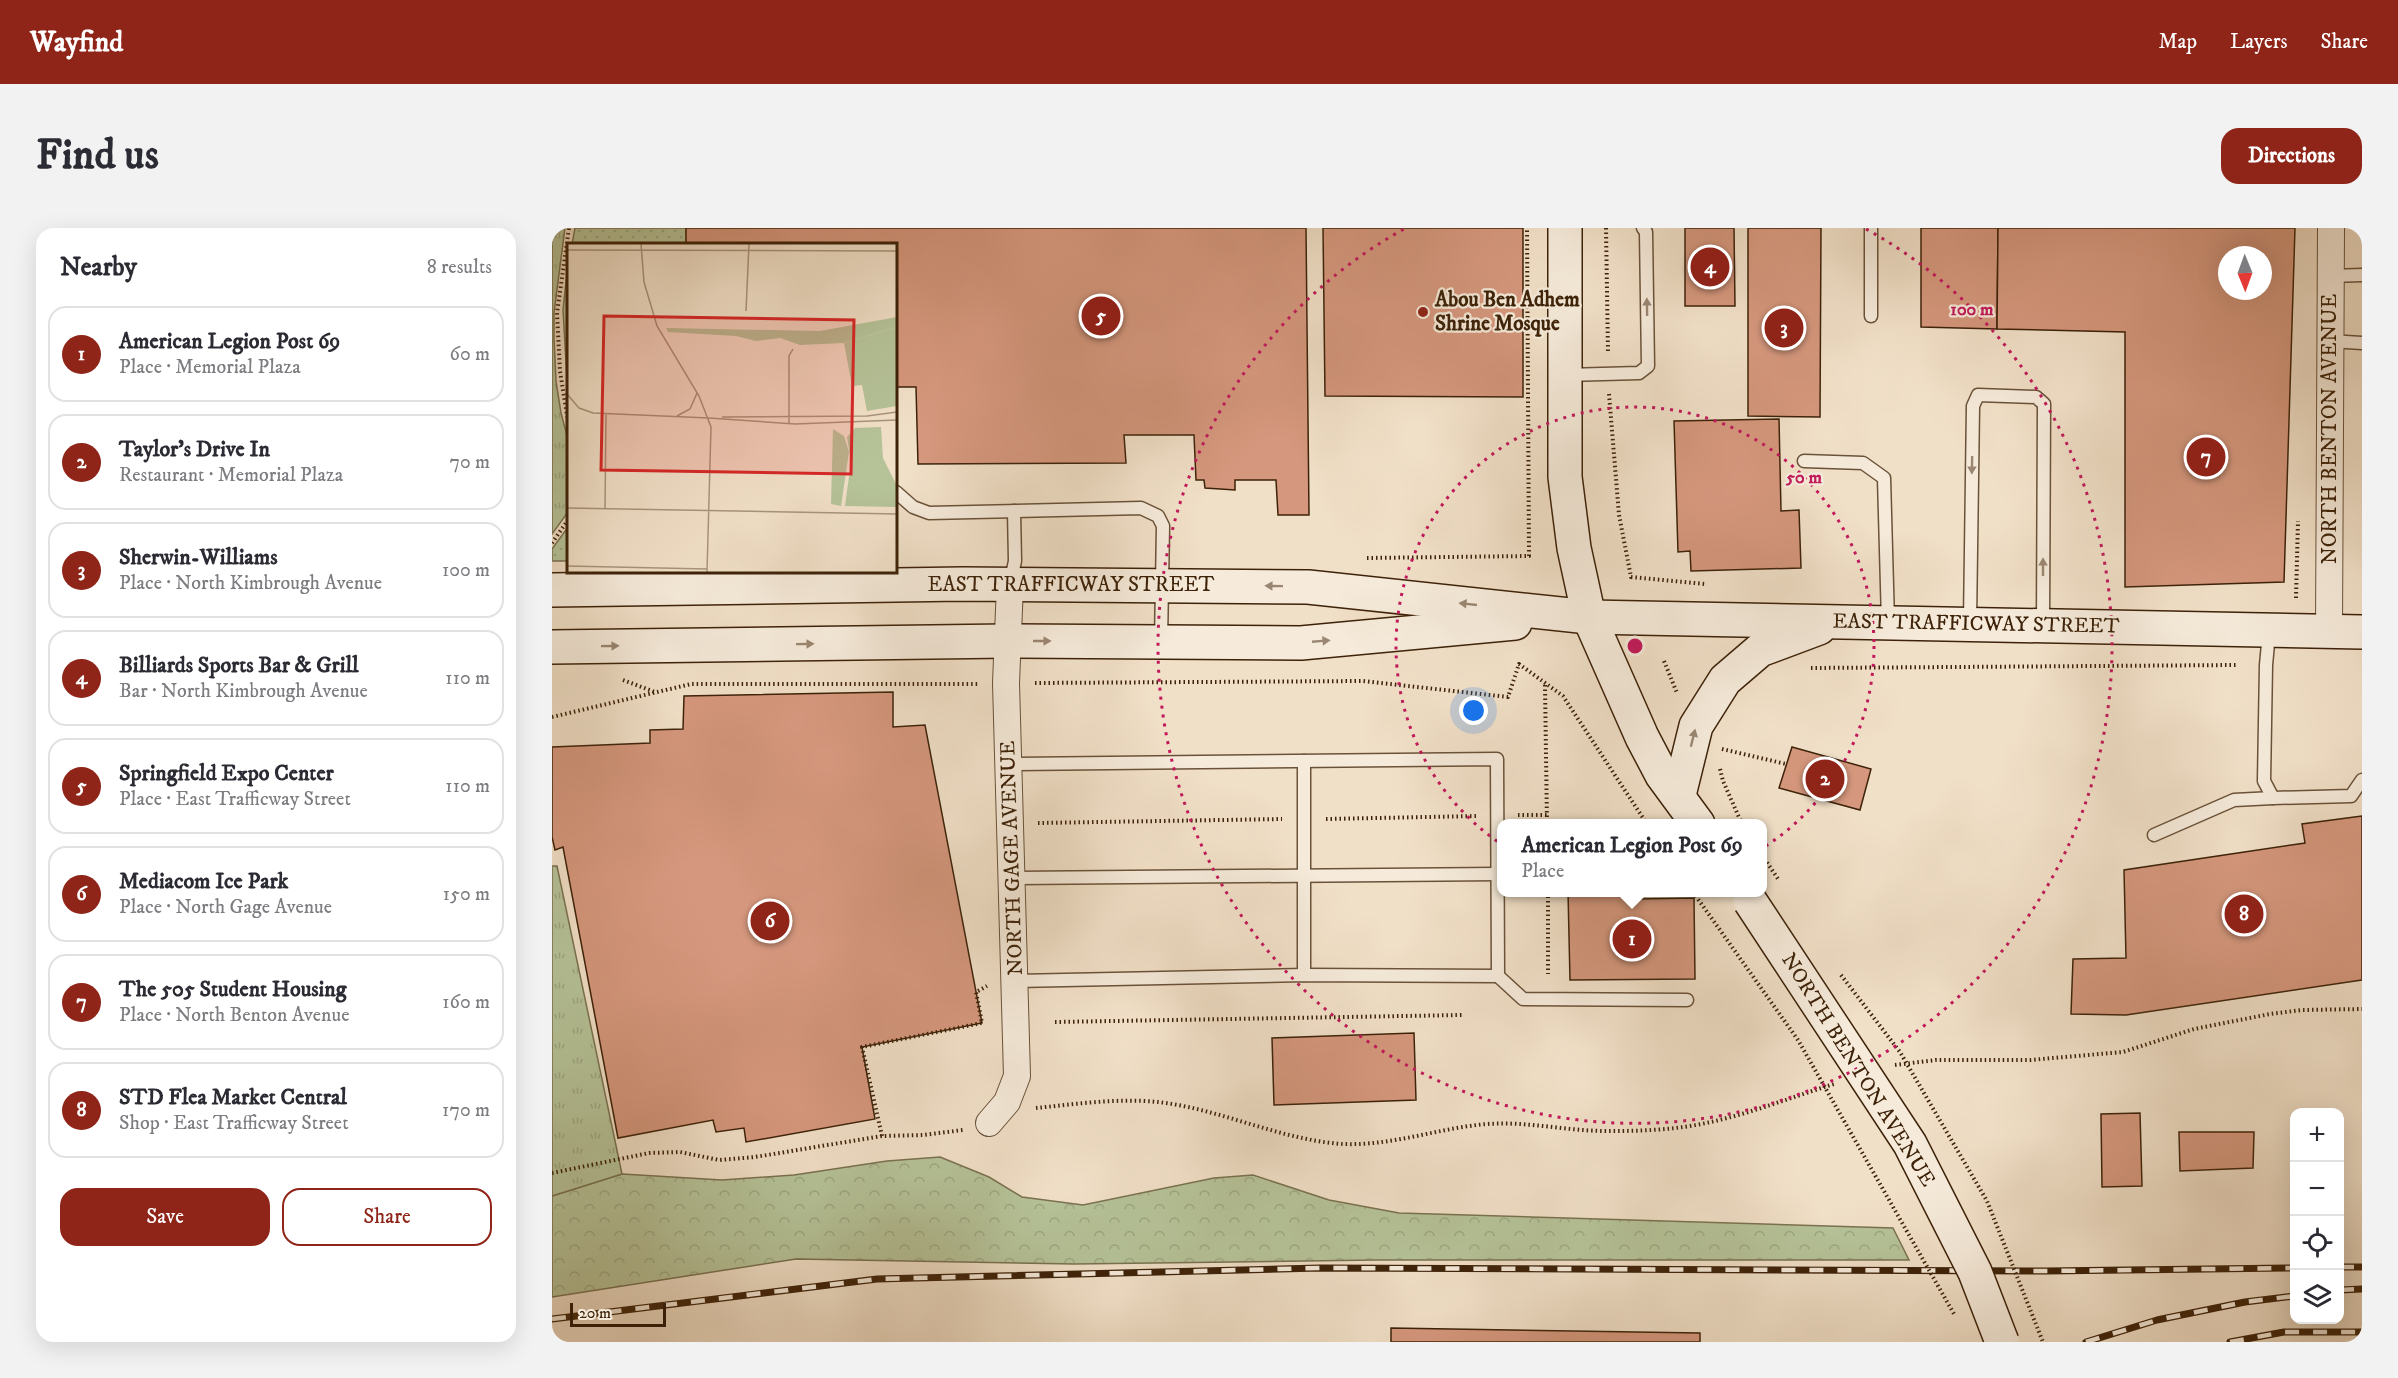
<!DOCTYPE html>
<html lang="en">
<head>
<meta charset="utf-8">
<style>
	body { margin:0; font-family:"IM FELL DW Pica",serif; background:#f2f2f3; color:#2b2b33 }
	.controls { position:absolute; right:18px; bottom:18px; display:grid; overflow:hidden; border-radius:12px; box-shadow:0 6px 24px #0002 }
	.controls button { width:54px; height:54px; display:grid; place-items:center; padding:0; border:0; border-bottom:2px solid #e1e1e2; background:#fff; color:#2b2b33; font:30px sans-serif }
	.compass { position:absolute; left:1666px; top:18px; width:54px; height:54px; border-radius:50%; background:#fff; box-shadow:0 6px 24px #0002; rotate:179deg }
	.scale { position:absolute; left:18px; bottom:15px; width:96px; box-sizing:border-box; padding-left:6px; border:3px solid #3d2209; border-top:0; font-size:16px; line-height:21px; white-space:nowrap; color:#3d2209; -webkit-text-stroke:4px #f6ebdb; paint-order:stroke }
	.you { position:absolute; left:922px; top:483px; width:21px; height:21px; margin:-15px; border:4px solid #fff; border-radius:50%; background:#1a73e8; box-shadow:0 0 0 9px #1a73e833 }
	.badge { display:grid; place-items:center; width:39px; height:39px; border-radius:50%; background:#8f2418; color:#fff; font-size:20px; font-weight:700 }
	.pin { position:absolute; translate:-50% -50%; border:3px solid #fff; box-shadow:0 2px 6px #0006 }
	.popup { position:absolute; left:945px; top:591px; width:270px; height:78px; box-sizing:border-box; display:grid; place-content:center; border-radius:12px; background:#fff; filter:drop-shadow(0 2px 4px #0005); font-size:20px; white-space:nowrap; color:#7c7c81 }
	.popup b { font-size:22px; color:#2b2b33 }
	.popup::after { content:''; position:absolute; left:50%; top:100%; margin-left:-12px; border:12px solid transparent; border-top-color:#fff }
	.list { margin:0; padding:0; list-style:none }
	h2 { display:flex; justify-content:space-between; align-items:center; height:78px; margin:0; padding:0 24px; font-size:26px }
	h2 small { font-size:20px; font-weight:400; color:#7c7c81 }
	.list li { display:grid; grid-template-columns:39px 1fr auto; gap:18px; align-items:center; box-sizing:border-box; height:96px; margin:0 12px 12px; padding:0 12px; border:2px solid #e1e1e2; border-radius:18px }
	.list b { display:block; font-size:22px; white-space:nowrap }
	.list p { margin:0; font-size:20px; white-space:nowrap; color:#7c7c81 }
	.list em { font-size:20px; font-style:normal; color:#7c7c81 }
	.actions { display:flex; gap:12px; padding:18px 24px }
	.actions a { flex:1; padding:14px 0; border:2px solid #8f2418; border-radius:18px; text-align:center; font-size:21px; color:#8f2418 }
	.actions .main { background:#8f2418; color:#fff }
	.icon { flex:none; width:33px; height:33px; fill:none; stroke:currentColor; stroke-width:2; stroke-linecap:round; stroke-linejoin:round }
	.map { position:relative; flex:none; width:1810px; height:1114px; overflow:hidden; border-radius:18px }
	header { display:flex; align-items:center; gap:36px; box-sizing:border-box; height:84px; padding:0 30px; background:#8f2418; color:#fff }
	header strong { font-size:28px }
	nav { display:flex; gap:33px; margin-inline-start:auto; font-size:21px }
	.intro { display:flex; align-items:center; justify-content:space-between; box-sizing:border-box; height:144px; padding:0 36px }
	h1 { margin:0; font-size:42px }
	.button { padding:15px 27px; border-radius:18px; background:#8f2418; color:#fff; font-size:21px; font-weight:700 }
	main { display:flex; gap:36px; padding:0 36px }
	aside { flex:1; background:#fff; border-radius:18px; box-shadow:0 6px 24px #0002 }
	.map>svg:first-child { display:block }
</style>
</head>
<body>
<header>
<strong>Wayfind</strong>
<nav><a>Map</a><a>Layers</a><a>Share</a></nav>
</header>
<div class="intro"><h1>Find us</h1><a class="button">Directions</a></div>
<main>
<aside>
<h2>Nearby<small>8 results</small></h2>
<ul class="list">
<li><span class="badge">1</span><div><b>American Legion Post 69</b><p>Place · Memorial Plaza</p></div><em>60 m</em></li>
<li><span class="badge">2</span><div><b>Taylor's Drive In</b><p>Restaurant · Memorial Plaza</p></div><em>70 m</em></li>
<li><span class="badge">3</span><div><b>Sherwin-Williams</b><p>Place · North Kimbrough Avenue</p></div><em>100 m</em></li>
<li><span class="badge">4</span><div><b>Billiards Sports Bar &amp; Grill</b><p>Bar · North Kimbrough Avenue</p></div><em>110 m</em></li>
<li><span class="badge">5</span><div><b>Springfield Expo Center</b><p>Place · East Trafficway Street</p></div><em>110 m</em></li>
<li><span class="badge">6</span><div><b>Mediacom Ice Park</b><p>Place · North Gage Avenue</p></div><em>150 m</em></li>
<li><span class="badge">7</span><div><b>The 505 Student Housing</b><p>Place · North Benton Avenue</p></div><em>160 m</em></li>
<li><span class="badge">8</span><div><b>STD Flea Market Central</b><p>Shop · East Trafficway Street</p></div><em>170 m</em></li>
</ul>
<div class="actions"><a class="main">Save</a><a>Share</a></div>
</aside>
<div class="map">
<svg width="1810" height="1114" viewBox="0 0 1810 1114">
	<defs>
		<pattern id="grass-dots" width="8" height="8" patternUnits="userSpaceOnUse" patternTransform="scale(1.5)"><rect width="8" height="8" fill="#b6c399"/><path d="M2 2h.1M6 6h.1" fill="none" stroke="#9da782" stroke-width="1.8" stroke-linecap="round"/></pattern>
		<pattern id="forest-crowns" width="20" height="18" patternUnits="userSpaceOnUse" patternTransform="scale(1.5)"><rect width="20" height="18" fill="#b6c399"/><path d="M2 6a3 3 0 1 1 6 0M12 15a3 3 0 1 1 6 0" fill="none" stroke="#9da782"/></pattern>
		<pattern id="park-tufts" width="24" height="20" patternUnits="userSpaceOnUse" patternTransform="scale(1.5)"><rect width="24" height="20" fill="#b6c399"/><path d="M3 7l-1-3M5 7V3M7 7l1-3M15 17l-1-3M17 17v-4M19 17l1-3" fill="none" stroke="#9da782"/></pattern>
	</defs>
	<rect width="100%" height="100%" fill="#f1e0c8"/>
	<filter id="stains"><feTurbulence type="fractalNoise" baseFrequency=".00333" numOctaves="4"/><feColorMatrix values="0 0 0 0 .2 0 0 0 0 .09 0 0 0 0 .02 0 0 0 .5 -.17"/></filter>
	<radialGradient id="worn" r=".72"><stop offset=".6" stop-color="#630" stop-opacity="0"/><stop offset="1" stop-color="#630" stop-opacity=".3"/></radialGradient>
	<!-- grass -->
	<g fill="url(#grass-dots)" stroke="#7a7251" stroke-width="1.5">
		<path d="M23,0H134V16H20Z"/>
		<path d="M16,35V169L11,82Z"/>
		<path d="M16,299V333H0V321Z"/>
	</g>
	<!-- forest -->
	<path fill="url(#forest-crowns)" stroke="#7a7251" stroke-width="1.5" d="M388,929L437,949L470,969L531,977L662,950L701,947L777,972L847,985L1341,1000L1357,1032H824L522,1036L244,1031L0,1069V968L70,946L170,952L242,947L335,933Z"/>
	<!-- park -->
	<g fill="url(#park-tufts)" stroke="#7a7251" stroke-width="1.5">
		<path d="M0,0H13L2,85V110L4,153L9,185L16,211V284L0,306Z"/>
		<path d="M0,638H5L70,946L0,968Z"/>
	</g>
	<!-- building -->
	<g fill="#d5977d" stroke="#3d2209" stroke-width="1.5" fill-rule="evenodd">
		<path d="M134,0H754L757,287H726L724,252H683V262L653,260L652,252H644L642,207H572L574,235L366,236L364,159H344V16H134Z"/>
		<path d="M771,0H971V169L773,168Z"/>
		<path d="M1133,0H1182L1183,78H1133Z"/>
		<path d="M1196,0H1269L1268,189L1196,188Z"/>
		<path d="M1369,0H1446L1445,101L1369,99Z"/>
		<path d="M1446,0H1743L1732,354L1573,359V104L1445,101ZM1675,27H1711V63H1675Z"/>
		<path d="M1227,191L1229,283L1247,282L1249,340L1139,343L1138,323L1126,324L1122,193Z"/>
		<path d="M341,464V499L373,497L430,795L310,819L323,891L194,914L192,900L164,904L161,892L66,910L11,619L3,622L0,609V519L98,515V502L131,501L132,468Z"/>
		<path d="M1240,519L1319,541L1308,582L1227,560Z"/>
		<path d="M1810,588V752L1574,787L1519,786L1521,731L1574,730L1572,642L1753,615L1750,596Z"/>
		<path d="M1016,664H1083V671L1142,670L1143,751L1018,752Z"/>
		<path d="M862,805L864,872L722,877L720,810Z"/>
		<path d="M1588,885L1590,958L1550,959L1549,886Z"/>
		<path d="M1627,904H1702L1701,940L1628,943Z"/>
		<path d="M839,1100L1148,1105V1114H839Z"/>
	</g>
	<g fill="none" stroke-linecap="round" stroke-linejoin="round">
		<!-- lane casing -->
		<g stroke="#6a5239" stroke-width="15">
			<g id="lane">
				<path d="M1779,48L1810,47"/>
				<path d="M1319,88V0"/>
				<path d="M1778,113L1810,115"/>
				<path d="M1014,147L1087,145L1096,138L1094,4L1091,0"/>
				<path d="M1252,233L1311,235L1332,250L1336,394"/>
				<path d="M344,264L361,279L377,285L589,280L606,288L611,298L609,413"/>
				<path d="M458,356L463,333L462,283"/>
				<path d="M1418,394L1421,178L1426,167L1484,169L1492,176L1491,396"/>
				<path d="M1717,405L1714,437L1712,553L1721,570L1799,568L1810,552"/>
				<path d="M457,536L945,531L946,748L752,747L463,753"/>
				<path d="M1602,607L1682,572L1721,570"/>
				<path d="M460,650L946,646"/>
				<path d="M752,747V533"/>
				<path d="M946,748L971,771L1135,772"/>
			</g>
		</g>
		<!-- street casing -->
		<g stroke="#6a5239" stroke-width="28">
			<g id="street">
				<path d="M1777,403L1779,0"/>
				<path d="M437,895L455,874L465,848L454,455L458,357"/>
			</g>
		</g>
		<!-- secondary casing -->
		<g stroke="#3d2209" stroke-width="36">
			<g id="secondary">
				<path d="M1013,0V249L1022,320L1037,389L1090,509L1110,547L1146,596"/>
				<path d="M0,362L411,356L756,359L1037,389L1810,404"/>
				<path d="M0,419L455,413L749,415L963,395"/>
				<path d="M1127,567L1144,498L1173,452L1208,422L1267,400"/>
			</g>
		</g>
		<!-- path -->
		<g stroke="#3d2209" stroke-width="4" stroke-dasharray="1.5 3" stroke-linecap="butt">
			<path d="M1054,0L1056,125"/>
			<path d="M1057,166L1067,287L1079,349L1153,356"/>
			<path d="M16,194L8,143L5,85L17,0"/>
			<path d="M0,315L16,292"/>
			<path d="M815,330L977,328L975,0"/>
			<path d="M1744,370L1746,293"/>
			<path d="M1112,433L1125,465"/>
			<path d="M1259,440L1686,437"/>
			<path d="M71,452L103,464"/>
			<path d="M483,455L811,453L956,469L967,436L1011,468L1095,596"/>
			<path d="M993,457L995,596"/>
			<path d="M0,489L139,456H427"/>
			<path d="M1170,521L1234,536"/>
			<path d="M1168,541L1171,553L1190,596"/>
			<path d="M966,587H995"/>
			<path d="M774,591L925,588"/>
			<path d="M486,595L730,591"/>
			<path d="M1210,627L1226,651"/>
			<path d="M996,664V746"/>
			<path d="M503,794L910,787"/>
			<path d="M1343,837L1384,832H1478L1571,824L1642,801L1718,786L1750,782L1810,781"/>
			<path d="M484,880C524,876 566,870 606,874C669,881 728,912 791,916C841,918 886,900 935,896C977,893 1019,904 1061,903C1087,903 1113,902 1138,898C1187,890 1234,871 1282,856"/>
			<path d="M330,908L310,819L430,795L424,764L435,758"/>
			<path d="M0,945L97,925L128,924L167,932L203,929L330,908L371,907L411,902"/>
		</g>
		<!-- lane -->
		<use href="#lane" stroke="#f6ebdb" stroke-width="12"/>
		<!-- street -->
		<use href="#street" stroke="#f6ebdb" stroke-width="26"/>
		<!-- secondary -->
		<use href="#secondary" stroke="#f6ebdb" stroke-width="33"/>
		<!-- rail casing -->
		<g stroke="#3d2209" stroke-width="7">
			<g id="rail">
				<path d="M1788,1039H1810"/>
				<path d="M1788,1062L1810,1061"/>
				<path d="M0,1091L325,1051L768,1040L1494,1043L1742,1040"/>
				<path d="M1534,1114L1605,1092L1693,1074L1742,1068"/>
				<path d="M1678,1114L1732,1104H1810"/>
			</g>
		</g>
		<!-- rail -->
		<use href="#rail" stroke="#f6ebdb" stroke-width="4.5" stroke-dasharray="14" stroke-linecap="butt"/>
		<!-- secondary-bridge casing -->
		<g stroke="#3d2209" stroke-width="36" stroke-linecap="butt">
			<path id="secondary-bridge" d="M1198,673L1358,916L1423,1044L1450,1114"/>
		</g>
		<!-- path-bridge -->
		<g stroke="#3d2209" stroke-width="4" stroke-dasharray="1.5 3" stroke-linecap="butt">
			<path d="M1141,664L1246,812L1402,1086"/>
			<path d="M1289,747L1348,824L1435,973L1491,1114"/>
		</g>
		<!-- secondary-bridge -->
		<use href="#secondary-bridge" stroke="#f6ebdb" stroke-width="33"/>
	</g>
	<!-- one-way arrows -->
	<defs><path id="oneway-solid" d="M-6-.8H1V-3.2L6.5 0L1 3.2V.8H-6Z" transform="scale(1.5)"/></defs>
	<g fill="#9a8672">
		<use href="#oneway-solid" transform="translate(1095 79) rotate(-91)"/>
		<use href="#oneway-solid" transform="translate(1420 237) rotate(91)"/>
		<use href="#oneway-solid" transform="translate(1491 339) rotate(-90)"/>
		<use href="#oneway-solid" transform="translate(722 358) rotate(-179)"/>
		<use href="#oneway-solid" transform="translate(916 376) rotate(-174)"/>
		<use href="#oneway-solid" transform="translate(490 413)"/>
		<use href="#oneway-solid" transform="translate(769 413) rotate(-5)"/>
		<use href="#oneway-solid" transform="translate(253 416) rotate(-1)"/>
		<use href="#oneway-solid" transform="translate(58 418) rotate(-1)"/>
		<use href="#oneway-solid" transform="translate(1141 510) rotate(-76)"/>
	</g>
	<!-- distance rings -->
	<g fill="none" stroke="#c2185b" stroke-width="3" stroke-dasharray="3 6">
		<circle cx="1083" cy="418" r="239"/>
		<path d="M1314 1A477 477 0 1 1 852 1"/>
	</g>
	<!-- markers -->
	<circle fill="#8f2418" stroke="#f6ebdb" stroke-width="2" cx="871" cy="84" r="6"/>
	<g text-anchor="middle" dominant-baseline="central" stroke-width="4.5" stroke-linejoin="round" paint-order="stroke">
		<!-- poi labels -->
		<g font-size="21" font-weight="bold" fill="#3d2209" stroke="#f6ebdb" text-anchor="start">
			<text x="883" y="72">Abou Ben Adhem<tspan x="883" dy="24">Shrine Mosque</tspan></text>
		</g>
		<!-- street labels -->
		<g font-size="21" fill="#3d2209" stroke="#f6ebdb">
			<text transform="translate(1778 201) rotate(-90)">NORTH BENTON AVENUE</text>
			<text x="519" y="357">EAST TRAFFICWAY STREET</text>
			<text transform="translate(1424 396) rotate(1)">EAST TRAFFICWAY STREET</text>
			<text transform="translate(460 630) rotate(-92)">NORTH GAGE AVENUE</text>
			<text transform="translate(1306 842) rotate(58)">NORTH BENTON AVENUE</text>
		</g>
	</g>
	<!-- overview -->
	<g transform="translate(15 15)">
		<rect width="330" height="330" fill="#f1e0c8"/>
		<path d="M266,186L277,193L282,209L274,263L264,261Z" fill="#b6c399"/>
		<path d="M330,74V84L277,100L233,102L213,95L189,98L169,93L101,89L99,85L253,88Z" fill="#b6c399"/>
		<path d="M330,84V163L300,168L295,142L285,143L277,100ZM314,184L316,215L330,243V264L278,263L284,219L280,194L288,185Z" fill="#b6c399"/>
		<path fill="none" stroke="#a9947c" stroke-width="1.5" d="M74,1L77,39L90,83L132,153L144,184L140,329M0,7L330,8M179,68L182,1M0,151L12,165L26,170L142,175M110,173L123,166L130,150M155,174L300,173L330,169M142,175L228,181L330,177M222,181V113L226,106M0,265L330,271M38,266L39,171M0,323L140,326"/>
		<path fill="#d62828" fill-opacity="0.15" stroke="#d62828" stroke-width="3" d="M37,73L287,77L284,231L34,227Z"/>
		<rect width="330" height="330" fill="none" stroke="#3d2209" stroke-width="3"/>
	</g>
	<circle cx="1083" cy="418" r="9" fill="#c2185b" stroke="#f6ebdb" stroke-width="3"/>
	<g font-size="18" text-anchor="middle" font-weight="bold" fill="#c2185b" stroke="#f6ebdb" stroke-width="4.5" stroke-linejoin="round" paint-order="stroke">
		<text x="1420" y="87">100 m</text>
		<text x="1252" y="255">50 m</text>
	</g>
	<rect width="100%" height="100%" filter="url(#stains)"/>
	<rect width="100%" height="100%" fill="url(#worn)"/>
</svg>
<div class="controls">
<button>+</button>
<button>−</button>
<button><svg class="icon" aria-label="locate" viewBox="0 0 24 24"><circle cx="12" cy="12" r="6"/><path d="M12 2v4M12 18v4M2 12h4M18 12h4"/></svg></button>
<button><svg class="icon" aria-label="layers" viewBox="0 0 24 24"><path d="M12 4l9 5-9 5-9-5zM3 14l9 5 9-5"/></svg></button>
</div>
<svg class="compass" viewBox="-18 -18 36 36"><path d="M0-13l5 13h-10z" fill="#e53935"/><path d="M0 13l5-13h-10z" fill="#7c7c81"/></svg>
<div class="scale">20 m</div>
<div class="you"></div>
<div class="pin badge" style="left:1080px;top:711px">1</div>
<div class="popup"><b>American Legion Post 69</b>Place</div>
<div class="pin badge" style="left:1273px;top:551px">2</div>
<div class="pin badge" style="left:1232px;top:100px">3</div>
<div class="pin badge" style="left:1158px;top:39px">4</div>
<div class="pin badge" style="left:549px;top:88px">5</div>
<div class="pin badge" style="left:218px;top:693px">6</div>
<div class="pin badge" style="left:1654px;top:229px">7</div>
<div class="pin badge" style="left:1692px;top:686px">8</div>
</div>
</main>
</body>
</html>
